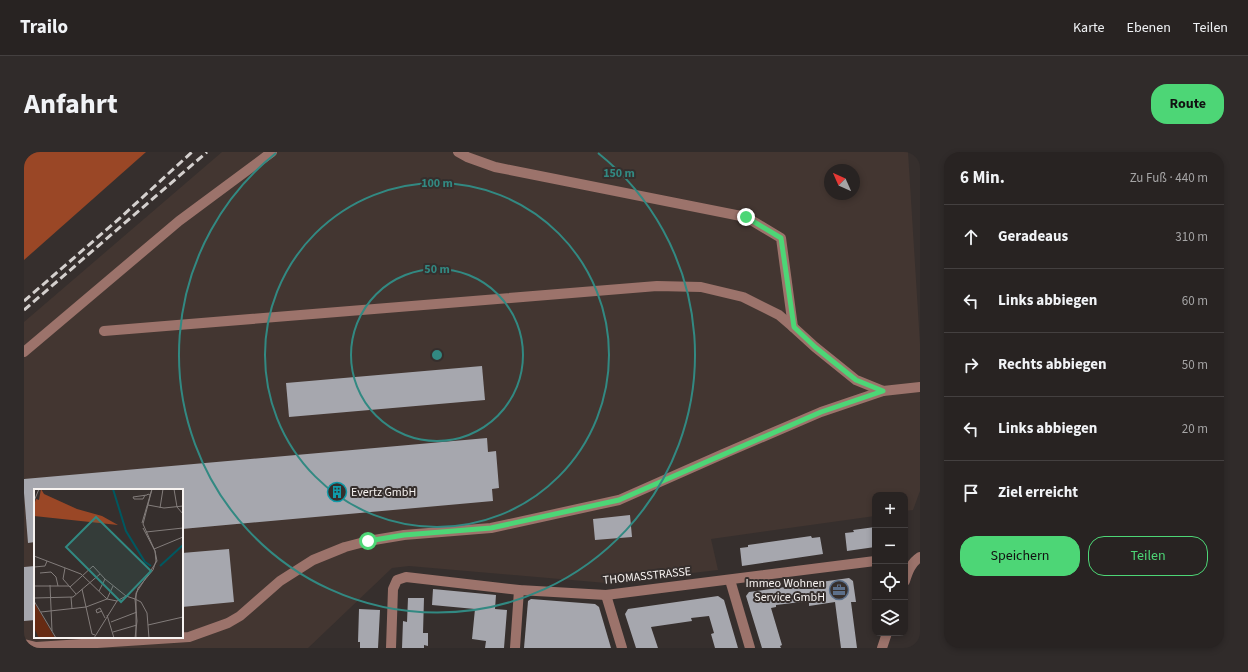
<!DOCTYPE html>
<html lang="de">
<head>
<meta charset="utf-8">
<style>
	body { margin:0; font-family:"Source Sans 3",sans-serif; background:#302b2a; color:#f1f3f6 }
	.controls { position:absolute; right:12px; bottom:12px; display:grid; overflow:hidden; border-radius:8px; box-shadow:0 2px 6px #0003 }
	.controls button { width:36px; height:36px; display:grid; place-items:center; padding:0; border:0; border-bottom:1px solid #444040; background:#282322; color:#f1f3f6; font:20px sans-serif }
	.compass { position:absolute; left:800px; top:12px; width:36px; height:36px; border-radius:50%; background:#282322; box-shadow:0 2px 6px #0003; rotate:315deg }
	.stop { position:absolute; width:12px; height:12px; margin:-9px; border:3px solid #4dd676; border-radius:50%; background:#fff }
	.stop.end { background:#4dd676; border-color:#fff; box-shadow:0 1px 4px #0008 }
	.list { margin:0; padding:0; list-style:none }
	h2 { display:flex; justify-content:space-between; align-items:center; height:52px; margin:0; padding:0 16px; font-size:17px }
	h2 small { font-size:13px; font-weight:400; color:#a5a4a5 }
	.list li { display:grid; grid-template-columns:26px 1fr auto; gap:12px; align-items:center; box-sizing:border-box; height:64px; padding:0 16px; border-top:1px solid #444040 }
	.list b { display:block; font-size:15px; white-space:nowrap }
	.list em { font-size:13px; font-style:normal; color:#a5a4a5 }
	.actions { display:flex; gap:8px; padding:12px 16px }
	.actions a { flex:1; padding:9px 0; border:1px solid #4dd676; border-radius:16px; text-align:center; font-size:14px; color:#4dd676 }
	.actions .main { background:#4dd676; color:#111 }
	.icon { flex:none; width:22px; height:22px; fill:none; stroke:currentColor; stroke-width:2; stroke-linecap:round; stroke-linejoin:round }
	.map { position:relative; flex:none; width:896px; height:496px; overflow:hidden; border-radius:16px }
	header { display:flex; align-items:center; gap:24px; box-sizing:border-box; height:56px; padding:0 20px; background:#282322; border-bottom:1px solid #444040 }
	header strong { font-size:19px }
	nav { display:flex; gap:22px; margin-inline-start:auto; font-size:14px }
	.intro { display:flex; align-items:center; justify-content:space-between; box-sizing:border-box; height:96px; padding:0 24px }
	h1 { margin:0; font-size:28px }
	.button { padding:10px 18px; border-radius:16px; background:#4dd676; color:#111; font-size:14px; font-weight:700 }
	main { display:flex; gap:24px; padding:0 24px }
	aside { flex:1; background:#282322; border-radius:16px; box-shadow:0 2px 6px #0003 }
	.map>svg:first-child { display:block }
</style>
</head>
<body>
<header>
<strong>Trailo</strong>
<nav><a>Karte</a><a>Ebenen</a><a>Teilen</a></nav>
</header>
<div class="intro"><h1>Anfahrt</h1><a class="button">Route</a></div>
<main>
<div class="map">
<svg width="896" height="496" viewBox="0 0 896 496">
	<rect width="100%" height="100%" fill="#362f2d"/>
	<!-- built -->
	<path fill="#433631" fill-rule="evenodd" d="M198,0H884L896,192V339L889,358L881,359V343H851V364L687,387L694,418L582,431L385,414L368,416L284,496H0V170ZM806,18H830V42H806ZM11,338H158V485H11Z"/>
	<!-- forest -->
	<path fill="#9a4726" d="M0,0H122L0,108Z"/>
	<!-- building -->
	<g fill="#a6a7ae">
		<path d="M458,214L461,248L265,265L262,231Z"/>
		<path d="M463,286L464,300L472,299L475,336L468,337L469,349L158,377V338H11V390L4,391L0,341V327Z"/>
		<path d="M606,363L608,385L571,388L569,367Z"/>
		<path d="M851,375V395L823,399L821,381L830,380L829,378Z"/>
		<path d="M787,384L788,386L796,385L799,402L718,414L716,396L724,395V393Z"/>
		<path d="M205,397L210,450L158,455V401Z"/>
		<path d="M11,414V468L0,469V415Z"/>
		<path d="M825,426L829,429L832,450H827L833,496H817L811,450L785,454V450L777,451V450L752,453V455L747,456L758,493L756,494L757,496H738L722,444L725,440Z"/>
		<path d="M409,437L472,443L471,457L483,458L480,496H461L462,489L448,487L451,457L408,453Z"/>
		<path d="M694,444L700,448L714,496H691L687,482L690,481L685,464L667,466L668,469L627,475L634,496H612L601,462L604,457Z"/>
		<path d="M384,446H400L399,481H404V494L400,493V496H378L379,469L383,470Z"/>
		<path d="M507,447L571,452L575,455L587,496H500L504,449Z"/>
		<path d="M335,457L356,458L354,496H336V490H334Z"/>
	</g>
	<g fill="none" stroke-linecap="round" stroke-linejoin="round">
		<!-- minor -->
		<g stroke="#9c736b" stroke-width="10">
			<path d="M434,0L443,5L471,15L722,65L757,86L769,175"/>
			<path d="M80,179L633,134L677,135L719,145L755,163L769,175L791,195L832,228L859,239L896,235"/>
			<path d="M0,200L155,69L248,0"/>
			<path d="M706,428L726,496"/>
			<path d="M881,429C884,419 887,411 896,405"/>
			<path d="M582,443L598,496"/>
			<path d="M0,492L12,495L165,485L204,471L216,464L256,429L289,408L321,395L344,389L380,383L467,376L595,348L699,302L797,260L859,239"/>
			<path d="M367,496L369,437L373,428L382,425L495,438L582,443L851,409"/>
			<path d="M491,496L495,438"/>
			<path d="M858,496L863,481"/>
		</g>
		<!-- tram -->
		<path stroke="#d4d0ce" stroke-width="1" d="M896,0V4"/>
		<!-- rail -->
		<g stroke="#d4d0ce" stroke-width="3" stroke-dasharray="8 4" stroke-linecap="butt">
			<path d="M0,149L96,66L168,0"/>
			<path d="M0,158L183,0"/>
		</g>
	</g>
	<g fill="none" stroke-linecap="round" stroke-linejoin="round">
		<!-- route -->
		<path stroke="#4dd676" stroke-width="5" d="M344,389L380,383L467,376L595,348L797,260L859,239L832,228L791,195L770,175L757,86L722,65"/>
	</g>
	<!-- distance rings -->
	<g fill="none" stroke="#328982" stroke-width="2">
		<circle cx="413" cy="203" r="86"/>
		<circle cx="413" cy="203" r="172"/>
		<path d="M574 1A258 258 0 1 1 252 1"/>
	</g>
	<!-- icons -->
	<defs>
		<g id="building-ring" transform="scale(1)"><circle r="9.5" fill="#362f2d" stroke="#0f9aa8" stroke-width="1.5"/><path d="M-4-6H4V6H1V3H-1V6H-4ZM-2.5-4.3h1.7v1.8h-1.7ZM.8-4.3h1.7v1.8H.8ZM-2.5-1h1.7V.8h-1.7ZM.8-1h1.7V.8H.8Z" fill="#0f9aa8"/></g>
		<g id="office-ring" transform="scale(1)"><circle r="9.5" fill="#362f2d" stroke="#5c6f8a" stroke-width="1.5"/><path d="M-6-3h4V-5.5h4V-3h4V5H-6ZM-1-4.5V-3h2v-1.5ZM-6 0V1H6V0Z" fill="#5c6f8a"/></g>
	</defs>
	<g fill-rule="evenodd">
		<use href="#building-ring" x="313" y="340"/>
		<use href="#office-ring" x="815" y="438"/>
	</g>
	<g text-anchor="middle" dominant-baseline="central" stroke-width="4" stroke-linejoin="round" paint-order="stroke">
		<!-- poi labels -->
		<g font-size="12" fill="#f7f3f1" stroke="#362f2d" text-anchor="start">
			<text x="327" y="340">Evertz GmbH</text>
			<text x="801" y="431" text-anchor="end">Immeo Wohnen<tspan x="801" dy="14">Service GmbH</tspan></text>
		</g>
		<!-- street labels -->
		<g font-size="12" fill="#f7f3f1" stroke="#362f2d">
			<text transform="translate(623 424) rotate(-6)">THOMASSTRASSE</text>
		</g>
	</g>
	<!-- overview -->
	<g transform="translate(10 337)">
		<rect width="149" height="149" fill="#362f2d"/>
		<path d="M0,113L21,149H5L0,139Z" fill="#672b13"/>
		<path d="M7,0L10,5L43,20L68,27L84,36L0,27V16L2,10L5,11Z" fill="#9a4726"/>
		<path fill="none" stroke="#005860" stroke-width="2" d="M79,0L92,42L111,73L117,77M126,77L149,56"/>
		<path fill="none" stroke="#837d7b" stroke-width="1" d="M140,0L143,18L149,25M111,6L109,10H100L99,8L113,6L114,5L116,6M0,12L5,0M114,16L130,19L149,17M126,19L129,0M108,34L118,0M112,43L149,39M120,60L149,48M0,67L47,85L73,110M0,78L11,77L13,72M31,79L29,90L42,105M6,84L17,83L22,88L24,97M16,96L18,142M0,97H35M36,98L59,77L71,90L92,107M48,100L58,145L61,146M65,102L71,90M37,108L38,120M0,109L39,108L66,85M73,110L83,112L92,107L101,110L103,132L101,149M73,110L79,97M101,110L104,99L119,81L122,72L121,62L109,39M101,110L107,113L113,124L115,149M0,112L22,149M68,122L63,124L62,121L66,119L71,129M7,123L52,118L73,110M73,126L80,149M77,133L103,123M114,136L149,128M79,143L103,136M60,149L83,112M102,149V104L123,72L121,62L109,35L118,0"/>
		<path fill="#328982" fill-opacity="0.15" stroke="#328982" stroke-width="2" d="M62,28L117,82L87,113L32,58Z"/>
		<rect width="149" height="149" fill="none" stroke="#f7f3f1" stroke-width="2"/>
	</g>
	<circle cx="413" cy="203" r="6" fill="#328982" stroke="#362f2d" stroke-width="2"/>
	<g font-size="12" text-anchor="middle" font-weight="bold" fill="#328982" stroke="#362f2d" stroke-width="4" stroke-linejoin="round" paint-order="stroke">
		<text x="595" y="25">150 m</text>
		<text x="413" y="35">100 m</text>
		<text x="413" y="121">50 m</text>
	</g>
</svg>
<div class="controls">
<button>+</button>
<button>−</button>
<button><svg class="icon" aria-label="locate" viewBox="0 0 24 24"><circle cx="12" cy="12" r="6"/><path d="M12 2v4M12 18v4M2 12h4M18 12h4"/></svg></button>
<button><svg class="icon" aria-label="layers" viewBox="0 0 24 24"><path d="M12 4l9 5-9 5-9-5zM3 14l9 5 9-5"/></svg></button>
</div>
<svg class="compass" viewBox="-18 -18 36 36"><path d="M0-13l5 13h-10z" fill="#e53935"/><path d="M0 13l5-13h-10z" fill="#a5a4a5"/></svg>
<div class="stop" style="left:344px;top:389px"></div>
<div class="stop end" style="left:722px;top:65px"></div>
</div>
<aside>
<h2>6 Min.<small>Zu Fuß · 440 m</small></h2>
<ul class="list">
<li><svg class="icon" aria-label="ahead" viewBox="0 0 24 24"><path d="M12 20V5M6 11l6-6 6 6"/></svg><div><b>Geradeaus</b></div><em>310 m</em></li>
<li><svg class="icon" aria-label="left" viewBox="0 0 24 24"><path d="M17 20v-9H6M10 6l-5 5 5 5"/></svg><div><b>Links abbiegen</b></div><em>60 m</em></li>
<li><svg class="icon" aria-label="right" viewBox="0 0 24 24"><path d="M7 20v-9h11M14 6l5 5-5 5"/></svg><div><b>Rechts abbiegen</b></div><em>50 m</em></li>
<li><svg class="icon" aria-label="left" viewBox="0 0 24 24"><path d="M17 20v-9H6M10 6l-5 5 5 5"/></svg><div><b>Links abbiegen</b></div><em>20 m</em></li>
<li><svg class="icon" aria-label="arrive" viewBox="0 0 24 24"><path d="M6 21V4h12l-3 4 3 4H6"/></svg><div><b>Ziel erreicht</b></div></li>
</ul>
<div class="actions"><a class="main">Speichern</a><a>Teilen</a></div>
</aside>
</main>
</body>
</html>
